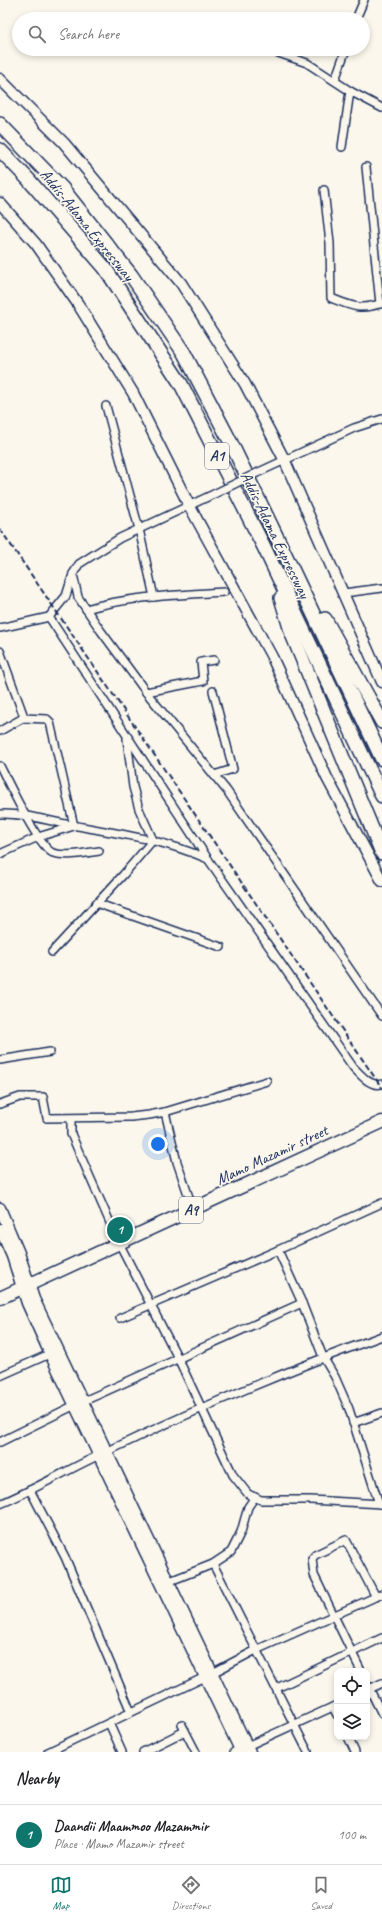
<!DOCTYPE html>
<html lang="en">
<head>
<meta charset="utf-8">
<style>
	body { margin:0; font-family:Caveat,sans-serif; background:#f6f6f6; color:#202124 }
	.controls { position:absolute; right:12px; bottom:12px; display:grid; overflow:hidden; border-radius:8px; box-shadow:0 2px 6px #0003 }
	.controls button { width:36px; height:36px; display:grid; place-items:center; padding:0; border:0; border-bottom:1px solid #e0e0e0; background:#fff; color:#202124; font:20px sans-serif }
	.you { position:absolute; left:158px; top:1144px; width:14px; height:14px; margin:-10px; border:3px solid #fff; border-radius:50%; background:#1a73e8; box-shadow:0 0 0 6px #1a73e833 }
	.badge { display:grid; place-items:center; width:26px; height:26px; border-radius:50%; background:#0f766e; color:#fff; font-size:13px; font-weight:700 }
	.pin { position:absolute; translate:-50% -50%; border:2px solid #fff; box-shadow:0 1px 4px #0006 }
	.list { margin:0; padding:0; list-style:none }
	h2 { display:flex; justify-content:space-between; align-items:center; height:52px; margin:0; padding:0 16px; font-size:17px }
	h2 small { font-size:13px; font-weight:400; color:#757577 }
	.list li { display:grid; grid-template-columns:26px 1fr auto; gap:12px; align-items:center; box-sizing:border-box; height:60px; padding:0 16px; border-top:1px solid #e0e0e0 }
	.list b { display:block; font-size:15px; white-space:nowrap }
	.list p { margin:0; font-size:13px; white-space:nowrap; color:#757577 }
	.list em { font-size:13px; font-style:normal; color:#757577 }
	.icon { flex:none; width:22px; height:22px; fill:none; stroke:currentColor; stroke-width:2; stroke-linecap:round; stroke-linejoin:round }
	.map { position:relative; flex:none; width:382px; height:1752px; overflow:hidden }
	.search { position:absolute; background:#fff; box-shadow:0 2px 6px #0003; left:12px; right:12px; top:12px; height:44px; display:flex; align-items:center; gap:10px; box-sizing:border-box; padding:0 14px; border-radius:22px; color:#757577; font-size:15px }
	.sheet { height:112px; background:#fff }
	nav { display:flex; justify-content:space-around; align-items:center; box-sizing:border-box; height:56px; border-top:1px solid #e0e0e0; background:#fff; font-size:11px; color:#757577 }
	nav a { display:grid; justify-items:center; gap:2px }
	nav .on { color:#0f766e }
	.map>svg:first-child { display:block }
</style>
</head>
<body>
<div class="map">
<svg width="382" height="1752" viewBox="0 0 382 1752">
	<rect width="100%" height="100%" fill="#fbf7ec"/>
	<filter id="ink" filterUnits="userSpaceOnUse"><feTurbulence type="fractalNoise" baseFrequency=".025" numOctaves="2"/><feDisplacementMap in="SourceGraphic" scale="8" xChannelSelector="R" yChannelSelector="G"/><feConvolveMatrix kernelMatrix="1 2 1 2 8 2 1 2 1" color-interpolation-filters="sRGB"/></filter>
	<g filter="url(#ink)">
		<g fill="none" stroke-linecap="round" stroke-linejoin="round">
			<!-- street casing -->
			<g stroke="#1b2f5e" stroke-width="10">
				<g id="street">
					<path d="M356,19L364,0"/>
					<path d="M267,49L307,63L350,91L382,108"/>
					<path d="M335,80L346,49"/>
					<path d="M342,147L350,91"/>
					<path d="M366,167L380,304"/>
					<path d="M324,190L330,243L331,298C351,306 360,311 382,303"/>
					<path d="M106,406L139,529L154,597"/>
					<path d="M259,472L354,428L382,419"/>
					<path d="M73,574L78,597L101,631L146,692L227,791L382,1016"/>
					<path d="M344,593L382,588"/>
					<path d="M86,609C131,596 177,595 224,592"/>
					<path d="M49,617L208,859L353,1067C361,1075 370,1087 382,1084"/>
					<path d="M0,628L49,617L66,596L73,574L79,564L120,538L216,493"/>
					<path d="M0,651L23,714V718"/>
					<path d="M213,691L233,769L214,775"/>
					<path d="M146,692L203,681L201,662L214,660"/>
					<path d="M0,731L23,718L47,719L50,722L74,826L38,837L0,854"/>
					<path d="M0,766C8,782 39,848 53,853C67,857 85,853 99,851"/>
					<path d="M0,814C24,813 48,821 72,825C121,834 161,839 208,859"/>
					<path d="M96,903L221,947"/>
					<path d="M52,952L123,875L153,840L139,809L133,787L127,739"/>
					<path d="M0,1060L50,1052"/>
					<path d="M0,1104L20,1097H43L47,1118L131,1117L149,1115L165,1112L267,1081"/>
					<path d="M165,1112L177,1162L193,1209"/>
					<path d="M71,1119V1134L119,1243L178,1358L233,1475L248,1494L261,1500H310L382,1504"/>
					<path d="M278,1250L302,1303L323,1357L335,1377L349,1409L379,1504"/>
					<path d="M120,1318L278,1250L382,1203"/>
					<path d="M0,1376L54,1352"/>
					<path d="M353,1423L382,1413"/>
					<path d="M0,1442L75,1405L302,1303"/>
					<path d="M30,1490L65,1557L131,1712"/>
					<path d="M0,1504C36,1489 70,1468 106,1452C196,1409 288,1370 382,1336"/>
					<path d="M213,1564L308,1752"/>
					<path d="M165,1583L213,1564L231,1552L241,1532L248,1507L255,1497"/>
					<path d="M361,1671L314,1575L312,1559L315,1555L346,1540L376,1597"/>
					<path d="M367,1684L382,1714"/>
					<path d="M277,1688L382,1638"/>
					<path d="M367,1690L382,1683"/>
					<path d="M333,1707L337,1715"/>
					<path d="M109,1723L122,1752"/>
					<path d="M182,1725L196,1752"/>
					<path d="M348,1737L355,1752"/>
					<path d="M48,1752L205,1677L256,1650L382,1594"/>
					<path d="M143,1752L185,1731"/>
					<path d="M234,1752L337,1705"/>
				</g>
			</g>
			<!-- secondary casing -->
			<g stroke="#1b2f5e" stroke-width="13">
				<g id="secondary">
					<path d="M0,79L64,143L181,283L245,384L284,459L382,682"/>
					<path d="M0,203L36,244L78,304L133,393L189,505L272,657L327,778L382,881"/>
					<path d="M0,1208L19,1253L34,1299L250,1752"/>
					<path d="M0,1229L12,1256L27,1303L50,1354L241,1752"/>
				</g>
			</g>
			<!-- primary casing -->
			<g stroke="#1b2f5e" stroke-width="15">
				<path id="primary" d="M0,1298L382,1122"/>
			</g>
			<!-- highway casing -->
			<g stroke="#1b2f5e" stroke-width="16">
				<g id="highway">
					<path d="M0,124L62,188L131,275L184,353L229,439L284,552L382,759"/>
					<path d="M0,150L28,179L105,268L181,384L264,547L382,796"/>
					<path d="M281,598L292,634L382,853"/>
					<path d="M325,619L382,722"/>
				</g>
			</g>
			<!-- street -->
			<use href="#street" stroke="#fbf7ec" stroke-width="7"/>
			<!-- secondary -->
			<use href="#secondary" stroke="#fbf7ec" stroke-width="10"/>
			<!-- primary -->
			<use href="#primary" stroke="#fbf7ec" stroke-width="12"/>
			<!-- highway -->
			<use href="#highway" stroke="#fbf7ec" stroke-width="13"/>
			<!-- rail -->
			<path stroke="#1b2f5e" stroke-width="2" stroke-dasharray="6 3" stroke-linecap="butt" d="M0,529L382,1088"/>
			<!-- street-bridge casing -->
			<g stroke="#1b2f5e" stroke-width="10" stroke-linecap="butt">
				<path id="street-bridge" d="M216,493L259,472"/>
			</g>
			<!-- street-bridge -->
			<use href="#street-bridge" stroke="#fbf7ec" stroke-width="7"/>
		</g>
	</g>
	<g text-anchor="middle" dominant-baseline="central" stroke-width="3.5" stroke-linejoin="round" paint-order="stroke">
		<!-- shield labels -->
		<g fill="#fbf7ec" stroke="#5e6b89" stroke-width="1">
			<rect x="205" y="443" width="24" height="26" rx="3"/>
			<rect x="179" y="1197" width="24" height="26" rx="3"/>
		</g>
		<g font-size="15" font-weight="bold" fill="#1b2f5e">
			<text x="217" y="456">A1</text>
			<text x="191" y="1210">A9</text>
		</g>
		<!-- street labels -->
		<g font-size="16" fill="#1b2f5e" stroke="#fbf7ec">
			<text transform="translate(87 225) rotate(51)">Addis-Adama Expressway</text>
			<text transform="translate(275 535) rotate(64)">Addis-Adama Expressway</text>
			<text transform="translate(272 1155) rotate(-25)">Mamo Mazamir street</text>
		</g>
	</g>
</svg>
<div class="controls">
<button><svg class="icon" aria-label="locate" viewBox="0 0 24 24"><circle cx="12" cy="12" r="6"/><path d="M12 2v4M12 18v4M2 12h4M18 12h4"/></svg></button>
<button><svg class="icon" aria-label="layers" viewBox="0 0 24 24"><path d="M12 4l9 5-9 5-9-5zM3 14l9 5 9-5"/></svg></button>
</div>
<div class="you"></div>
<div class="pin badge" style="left:120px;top:1230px">1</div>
<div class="search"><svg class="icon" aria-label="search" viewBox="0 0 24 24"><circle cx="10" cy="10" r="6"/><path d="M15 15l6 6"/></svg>Search here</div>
</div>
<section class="sheet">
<h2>Nearby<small></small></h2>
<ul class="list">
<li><span class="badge">1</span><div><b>Daandii Maammoo Mazammir</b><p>Place · Mamo Mazamir street</p></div><em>100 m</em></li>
</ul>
</section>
<nav>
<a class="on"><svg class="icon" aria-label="map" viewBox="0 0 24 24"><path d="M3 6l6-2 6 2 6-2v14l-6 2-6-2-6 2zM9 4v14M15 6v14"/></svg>Map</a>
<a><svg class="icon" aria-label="directions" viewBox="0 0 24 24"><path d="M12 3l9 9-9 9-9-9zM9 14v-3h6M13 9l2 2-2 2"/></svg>Directions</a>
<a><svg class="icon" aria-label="saved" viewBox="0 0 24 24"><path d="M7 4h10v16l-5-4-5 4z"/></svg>Saved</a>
</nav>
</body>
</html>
